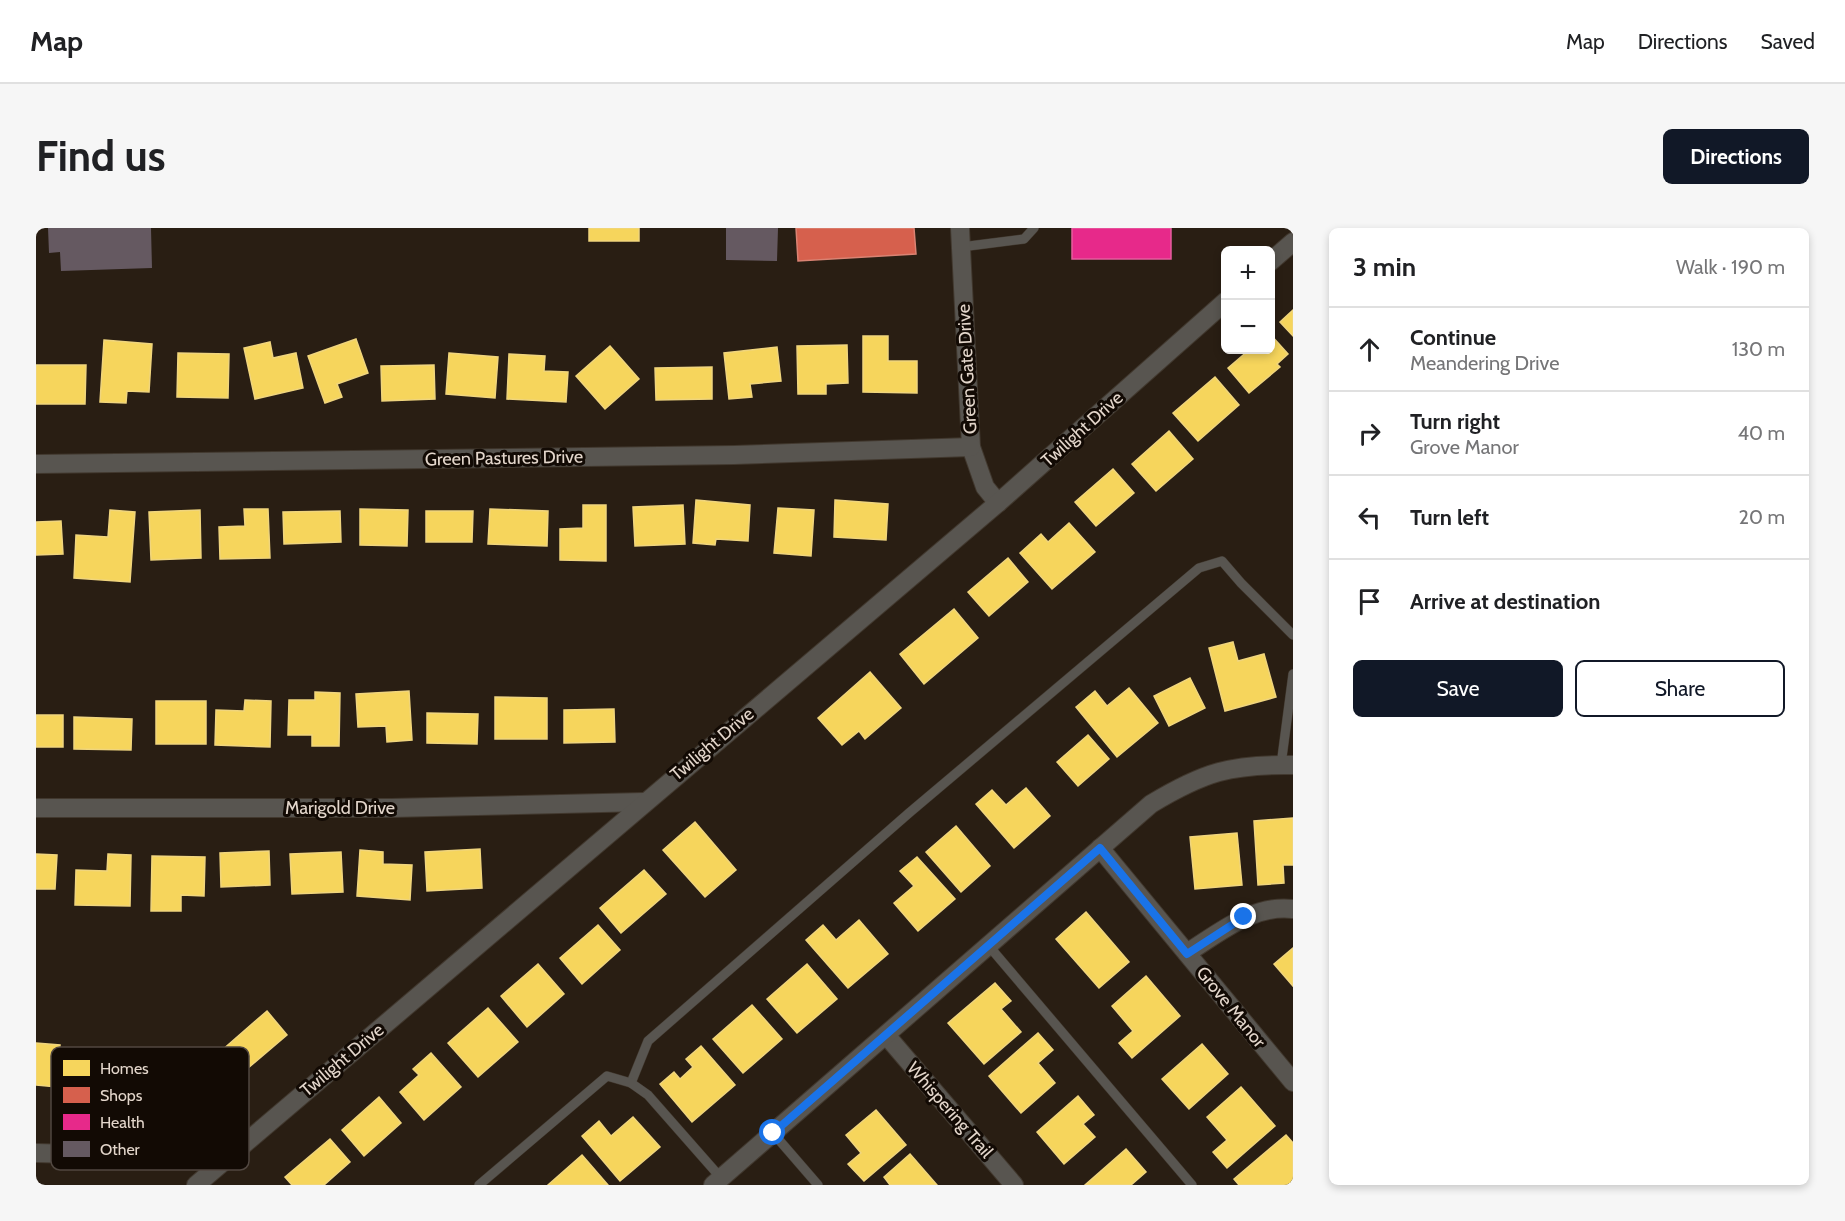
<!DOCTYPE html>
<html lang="en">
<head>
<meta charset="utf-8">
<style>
	body { margin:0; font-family:Cabin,sans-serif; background:#f6f6f6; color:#202124 }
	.controls { position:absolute; right:18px; top:18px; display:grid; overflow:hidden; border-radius:9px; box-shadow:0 3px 9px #0003 }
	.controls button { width:54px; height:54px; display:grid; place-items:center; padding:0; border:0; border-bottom:2px solid #e0e0e0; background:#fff; color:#202124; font:30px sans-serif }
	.stop { position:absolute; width:18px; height:18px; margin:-14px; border:4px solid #1a73e8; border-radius:50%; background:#fff }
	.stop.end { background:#1a73e8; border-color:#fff; box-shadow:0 2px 6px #0008 }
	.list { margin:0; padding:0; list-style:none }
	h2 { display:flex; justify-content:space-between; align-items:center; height:78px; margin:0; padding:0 24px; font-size:26px }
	h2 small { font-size:20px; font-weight:400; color:#757577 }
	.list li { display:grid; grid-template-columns:39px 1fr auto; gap:18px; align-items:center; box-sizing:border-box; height:84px; padding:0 24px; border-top:2px solid #e0e0e0 }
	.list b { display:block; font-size:22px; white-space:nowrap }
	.list p { margin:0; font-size:20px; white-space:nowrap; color:#757577 }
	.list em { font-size:20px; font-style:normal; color:#757577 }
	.actions { display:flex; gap:12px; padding:18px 24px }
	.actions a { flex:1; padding:14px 0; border:2px solid #111827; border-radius:9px; text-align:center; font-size:21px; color:#111827 }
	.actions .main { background:#111827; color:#fff }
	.icon { flex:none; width:33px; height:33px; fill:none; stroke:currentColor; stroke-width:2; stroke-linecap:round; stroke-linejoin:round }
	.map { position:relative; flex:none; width:1257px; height:957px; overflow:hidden; border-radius:9px }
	header { display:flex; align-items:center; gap:36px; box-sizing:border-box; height:84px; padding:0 30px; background:#fff; border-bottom:2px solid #e0e0e0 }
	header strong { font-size:28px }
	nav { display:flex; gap:33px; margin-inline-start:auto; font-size:21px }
	.intro { display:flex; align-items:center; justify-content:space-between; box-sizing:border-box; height:144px; padding:0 36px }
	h1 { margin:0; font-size:42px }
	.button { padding:15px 27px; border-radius:9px; background:#111827; color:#fff; font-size:21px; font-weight:700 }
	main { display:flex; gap:36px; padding:0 36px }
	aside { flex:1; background:#fff; border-radius:9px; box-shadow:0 3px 9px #0003 }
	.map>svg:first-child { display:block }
</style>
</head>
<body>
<header>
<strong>Map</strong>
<nav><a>Map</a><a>Directions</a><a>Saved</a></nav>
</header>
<div class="intro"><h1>Find us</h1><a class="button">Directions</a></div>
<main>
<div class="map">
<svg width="1257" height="957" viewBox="0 0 1257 957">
	<rect width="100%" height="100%" fill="#291e13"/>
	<!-- homes -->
	<g fill="#f6d55c" stroke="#f0d57d" stroke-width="1.5">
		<rect x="553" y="0" width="50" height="13"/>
		<path d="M1257,82V108L1244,94Z"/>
		<path d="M1234,106L1252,126L1241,136L1244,139L1213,165L1192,140L1213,122H1234Z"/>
		<path d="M827,108H852V133H881V165L827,164Z"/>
		<path d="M320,111L332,145L301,156L306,169L289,175L272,128Z"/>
		<path d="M68,112L116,116L113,164L91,163L90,175L64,174Z"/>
		<path d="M234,114L237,130L260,125L267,160L219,171L208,120Z"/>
		<path d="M811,117L812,155L790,156V166H762L761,118Z"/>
		<path d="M574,118L603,151L569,181L540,148Z"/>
		<path d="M741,119L745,153L714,156L716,169L693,171L688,125Z"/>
		<path d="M142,125L193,126L192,170L141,169Z"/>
		<path d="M413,125L462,129L459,170L410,166Z"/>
		<path d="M473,126L509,128L508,143L532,144L530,174L471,171Z"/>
		<path d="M0,137H50L49,176H0Z"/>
		<path d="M398,137L399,171L346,173L345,138Z"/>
		<path d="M676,139V171L620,172L619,140Z"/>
		<path d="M1179,149L1203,177L1162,213L1137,185Z"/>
		<path d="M1133,203L1157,231L1120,263L1096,236Z"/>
		<path d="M1077,241L1098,265L1060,298L1039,274Z"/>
		<path d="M660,272L714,277L712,313L680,311L679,317L657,315Z"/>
		<path d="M799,272L852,276L850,312L798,309Z"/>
		<path d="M547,277H570V333L524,332V301L547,300Z"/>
		<path d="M647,277L649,316L599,318L597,279Z"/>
		<path d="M742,280L778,282L775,328L738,325Z"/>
		<path d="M208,281H232L234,330L184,331L183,299L209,298Z"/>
		<path d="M324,281L372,282L371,318L324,317Z"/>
		<path d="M454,281L512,283L511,318L452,316Z"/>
		<path d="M74,282L99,284L94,354L38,350L40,307L72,309Z"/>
		<path d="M164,282L165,330L115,332L113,284Z"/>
		<path d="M304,283L305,314L248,316L247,284Z"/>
		<path d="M390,283H437L436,314H390Z"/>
		<path d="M25,293L27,326L0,327V294Z"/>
		<path d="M1033,295L1059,324L1016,361L984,325L1005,306L1012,314Z"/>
		<path d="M972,330L992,354L953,388L932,364Z"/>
		<path d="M918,381L942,410L888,456L864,426Z"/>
		<path d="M1197,414L1202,433L1228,426L1240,469L1189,483L1173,420Z"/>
		<path d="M834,444L865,480L829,511L823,503L806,517L782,490Z"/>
		<path d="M1154,450L1169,480L1133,498L1118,468Z"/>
		<path d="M1093,460L1122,495L1081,529L1040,479L1059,463L1071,478Z"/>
		<path d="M373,463L376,512L351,514L350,498L322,499L320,466Z"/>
		<path d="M279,464L304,465L303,518H276V507H252L253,472H279Z"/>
		<path d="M459,469L511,470V511H459Z"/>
		<path d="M209,472L235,473L234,519L179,517L180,482L208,483Z"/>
		<rect x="120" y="473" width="50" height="43"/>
		<path d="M578,481L579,514L528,515V482Z"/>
		<path d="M391,485L442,486L441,516L391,515Z"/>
		<rect x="0" y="487" width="27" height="32"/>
		<path d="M38,489L96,491L95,522L38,521Z"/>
		<path d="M1052,507L1073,531L1042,558L1021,534Z"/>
		<path d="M990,560L1014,588L978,620L940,576L956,562L970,577Z"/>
		<path d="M1257,590V637H1247L1248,655L1222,657L1218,593Z"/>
		<path d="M659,594L700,642L669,669L627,622Z"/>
		<path d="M920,598L954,638L925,664L890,624Z"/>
		<path d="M1201,605L1206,657L1159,661L1154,609Z"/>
		<path d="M444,621L446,660L391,663L389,624Z"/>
		<path d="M324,622L347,624V636L376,637L374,672L321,668Z"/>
		<path d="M233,623L234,657L185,659L184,625Z"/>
		<path d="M305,624L307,664L256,666L254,626Z"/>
		<path d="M0,626L21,627L19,661H0Z"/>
		<path d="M72,626L95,627L94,678L39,677L40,642L71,643Z"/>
		<path d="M116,628L169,629L168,668L145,667V683H115Z"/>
		<path d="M881,629L919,671L882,703L858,675L878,658L864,643Z"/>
		<path d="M608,642L630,666L585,705L564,680Z"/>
		<path d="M1050,684L1093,734L1063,760L1020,711Z"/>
		<path d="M823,692L852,726L812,760L770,712L787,697L800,712Z"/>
		<path d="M562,697L584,722L546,756L524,730Z"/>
		<path d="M1257,720V758L1238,736Z"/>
		<path d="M502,736L528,766L491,799L465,768Z"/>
		<path d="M771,736L801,771L761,805L731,771Z"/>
		<path d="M1110,748L1144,788L1096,830L1083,815L1097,803L1076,778Z"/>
		<path d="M959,755L975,773L965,781L985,804L948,836L912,795Z"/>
		<path d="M716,777L746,811L707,845L677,811Z"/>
		<path d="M452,780L482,814L442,849L412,815Z"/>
		<path d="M231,783L251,807L205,846L185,823Z"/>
		<path d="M1002,805L1017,822L1002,835L1019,855L985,885L953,848Z"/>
		<path d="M0,815L24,817L21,859L0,857Z"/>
		<path d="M1166,816L1192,846L1153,881L1126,851Z"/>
		<path d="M665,818L699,857L656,894L624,856L638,844L644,851L657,839L650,831Z"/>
		<path d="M395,825L425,859L388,892L364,864L383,847L377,841Z"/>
		<path d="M1205,859L1239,898L1191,940L1177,924L1191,912L1171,889Z"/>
		<path d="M1042,868L1058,887L1047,896L1059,909L1028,936L1001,904Z"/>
		<path d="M343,869L365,895L328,928L306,902Z"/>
		<path d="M840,882L870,917L828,953L812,936L825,925L810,907Z"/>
		<path d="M597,889L624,919L584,953L546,908L563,893L575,908Z"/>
		<path d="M1250,907L1257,915V957H1203L1198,951Z"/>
		<path d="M294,911L314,934L288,957H256L249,949Z"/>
		<path d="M1090,921L1110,944L1095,957H1049Z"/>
		<path d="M874,926L901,957H854L848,949Z"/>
		<path d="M546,927L572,957H512Z"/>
	</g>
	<!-- shops -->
	<path fill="#d6604d" stroke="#da8373" stroke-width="1.5" d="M760,0H878L880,26L762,33Z"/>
	<!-- health -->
	<rect fill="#e7298a" stroke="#e65d9e" stroke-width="1.5" x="1036" y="0" width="99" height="31"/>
	<!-- building -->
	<g fill="#655961">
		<path d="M12,0H115L116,40L25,43L24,24L13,25Z"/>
		<path d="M690,0H742L741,33L690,32Z"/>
	</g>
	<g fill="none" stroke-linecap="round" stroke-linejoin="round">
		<!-- service casing -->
		<g stroke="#41382e" stroke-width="10">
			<g id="service">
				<path d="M925,19L988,11L998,0"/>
				<path d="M1245,537L1257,446"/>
				<path d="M952,717L1156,957"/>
				<path d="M595,855L612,813L873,585L1163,340L1186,333L1205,355L1257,407"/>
				<path d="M737,905L782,957"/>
				<path d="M443,957L571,848L595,855L612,867L685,950"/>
			</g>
		</g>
		<!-- minor casing -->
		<g stroke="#41382e" stroke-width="20">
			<g id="minor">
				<path d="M924,0L935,219L949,259L962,275"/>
				<path d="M1234,34L1257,14"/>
				<path d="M0,236L698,227L935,219"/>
				<path d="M0,580H355L608,574"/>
				<path d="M1064,620L1257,854"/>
				<path d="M1151,725C1183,705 1217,676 1257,681"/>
				<path d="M850,807L978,957"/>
				<path d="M0,925L146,929L201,920"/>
				<path d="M160,957L962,275L1190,73"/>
				<path d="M677,957L1115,576C1168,544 1195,536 1257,537"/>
			</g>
		</g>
		<!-- service -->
		<use href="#service" stroke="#585550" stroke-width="9"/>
		<!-- minor -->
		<use href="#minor" stroke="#585550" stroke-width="18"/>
	</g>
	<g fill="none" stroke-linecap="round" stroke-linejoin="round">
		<!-- route -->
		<path stroke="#1a73e8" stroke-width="8" d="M737,905L1064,620L1151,726L1208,689"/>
	</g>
	<g text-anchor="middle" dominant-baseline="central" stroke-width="6" stroke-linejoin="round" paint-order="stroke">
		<!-- street labels -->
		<g font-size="18" fill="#e3d6cb" stroke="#120a04">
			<text transform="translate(931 141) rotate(-93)">Green Gate Drive</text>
			<text transform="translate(1046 201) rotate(-42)">Twilight Drive</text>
			<text transform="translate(468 230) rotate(-1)">Green Pastures Drive</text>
			<text transform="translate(676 516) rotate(-40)">Twilight Drive</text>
			<text x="304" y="580">Marigold Drive</text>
			<text transform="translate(1195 779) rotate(51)">Grove Manor</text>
			<text transform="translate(306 832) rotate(-40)">Twilight Drive</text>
			<text transform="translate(914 882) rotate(49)">Whispering Trail</text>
		</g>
	</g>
	<!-- legend -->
	<rect x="15" y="819" width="198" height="123" rx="9" fill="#120a04" stroke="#514740" stroke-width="1.5"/>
	<rect x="27" y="832" width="27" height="16" fill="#f6d55c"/>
	<rect x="27" y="859" width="27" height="16" fill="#d6604d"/>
	<rect x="27" y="886" width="27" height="16" fill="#e7298a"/>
	<rect x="27" y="913" width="27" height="16" fill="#655961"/>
	<g font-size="16" fill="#e3d6cb">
		<text x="64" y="846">Homes</text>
		<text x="64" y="873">Shops</text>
		<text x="64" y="900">Health</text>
		<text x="64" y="927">Other</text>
	</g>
</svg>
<div class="controls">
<button>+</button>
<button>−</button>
</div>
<div class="stop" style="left:737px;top:905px"></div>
<div class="stop end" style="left:1208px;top:689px"></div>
</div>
<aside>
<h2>3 min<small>Walk · 190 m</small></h2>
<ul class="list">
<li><svg class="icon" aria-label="ahead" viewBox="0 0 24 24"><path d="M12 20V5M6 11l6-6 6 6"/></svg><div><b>Continue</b><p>Meandering Drive</p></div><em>130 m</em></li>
<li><svg class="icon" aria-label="right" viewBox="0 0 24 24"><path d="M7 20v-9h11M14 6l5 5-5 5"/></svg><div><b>Turn right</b><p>Grove Manor</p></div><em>40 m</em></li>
<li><svg class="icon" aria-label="left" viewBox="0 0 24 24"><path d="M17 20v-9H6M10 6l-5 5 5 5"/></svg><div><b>Turn left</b></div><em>20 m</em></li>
<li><svg class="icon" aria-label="arrive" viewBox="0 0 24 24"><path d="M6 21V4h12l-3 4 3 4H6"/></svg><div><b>Arrive at destination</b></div></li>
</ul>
<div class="actions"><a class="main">Save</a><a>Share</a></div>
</aside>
</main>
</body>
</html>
